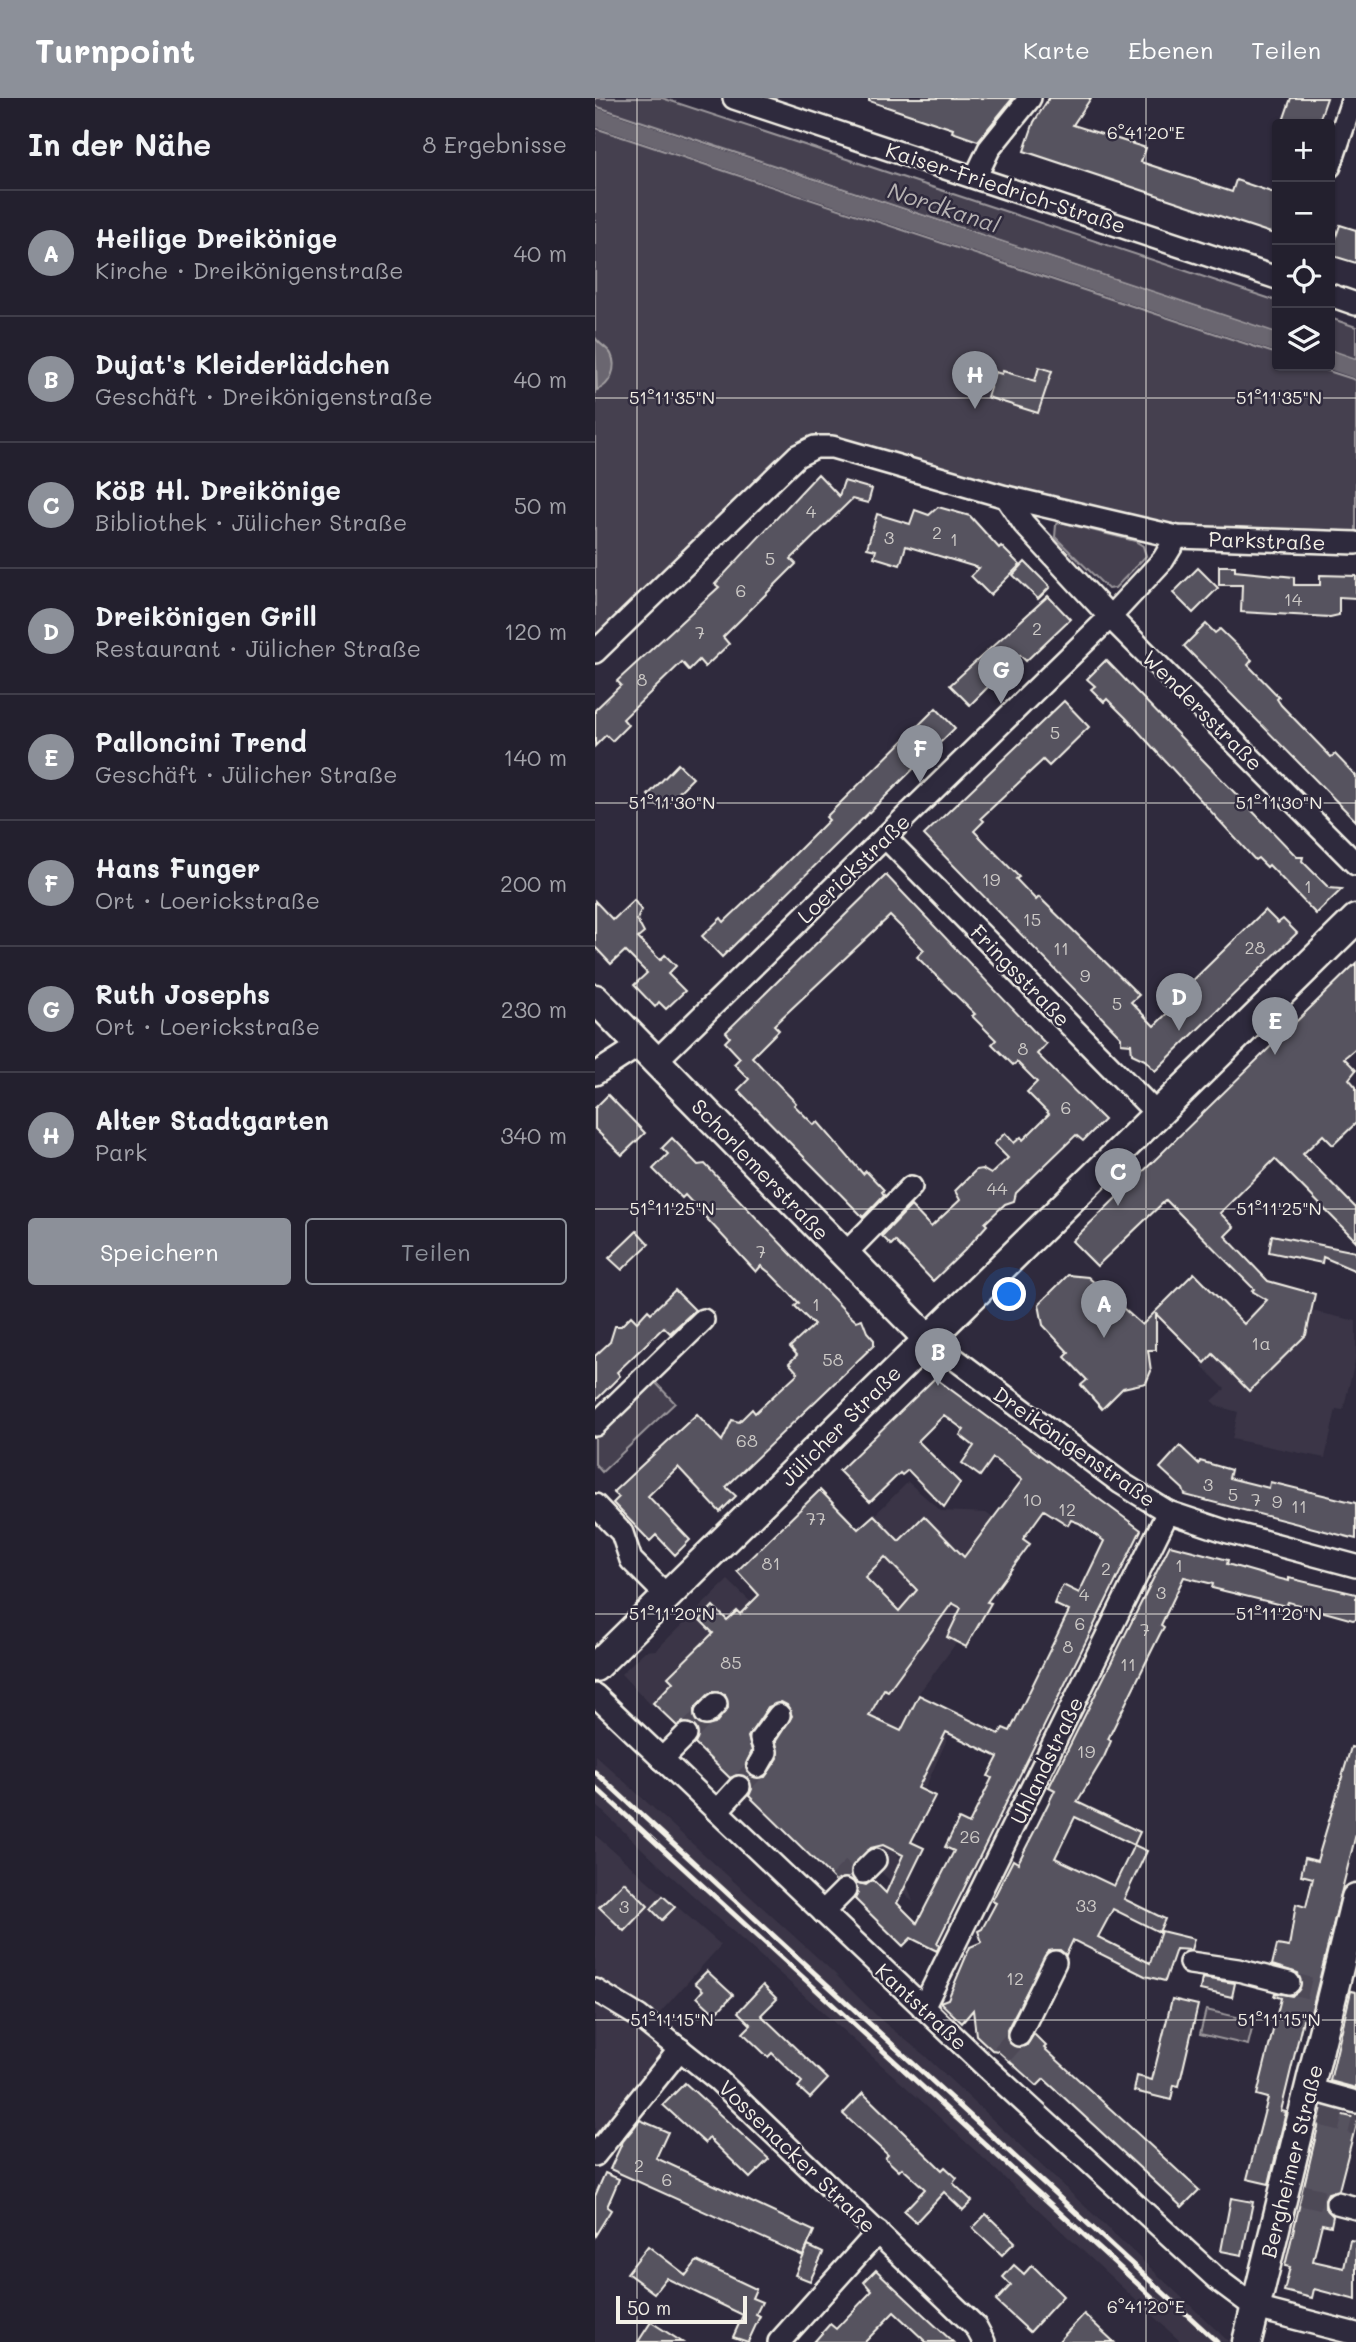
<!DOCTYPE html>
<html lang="de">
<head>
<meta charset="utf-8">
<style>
	body { margin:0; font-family:Mali,sans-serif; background:#2f2d3a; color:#f1f3f6 }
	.controls { position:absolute; right:21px; top:21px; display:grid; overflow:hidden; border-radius:7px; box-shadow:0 2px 5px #0004 }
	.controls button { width:63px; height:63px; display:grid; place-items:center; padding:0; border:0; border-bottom:2px solid #403e4a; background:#23202e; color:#f1f3f6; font:35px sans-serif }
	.scale { position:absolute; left:21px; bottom:18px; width:131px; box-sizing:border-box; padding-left:7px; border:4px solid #f4f1e8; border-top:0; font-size:19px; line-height:24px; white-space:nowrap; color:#f4f1e8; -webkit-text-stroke:5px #2f2a3d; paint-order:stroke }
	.you { position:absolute; left:415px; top:1197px; width:24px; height:24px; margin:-18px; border:5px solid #fff; border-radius:50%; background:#1a73e8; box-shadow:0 0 0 10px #1a73e833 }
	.badge { display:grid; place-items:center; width:46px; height:46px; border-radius:50%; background:#8c9099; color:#fff; font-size:23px; font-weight:700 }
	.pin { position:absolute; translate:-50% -58px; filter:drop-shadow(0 2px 4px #0008) }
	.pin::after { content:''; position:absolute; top:37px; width:24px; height:21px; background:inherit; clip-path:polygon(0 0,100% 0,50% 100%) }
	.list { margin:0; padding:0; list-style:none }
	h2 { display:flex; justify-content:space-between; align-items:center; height:91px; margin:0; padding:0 28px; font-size:30px }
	h2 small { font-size:23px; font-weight:400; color:#a3a3aa }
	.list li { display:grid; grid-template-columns:46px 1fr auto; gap:21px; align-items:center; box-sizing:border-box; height:126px; padding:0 28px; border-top:2px solid #403e4a }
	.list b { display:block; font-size:26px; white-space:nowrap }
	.list p { margin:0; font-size:23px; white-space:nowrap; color:#a3a3aa }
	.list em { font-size:23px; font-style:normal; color:#a3a3aa }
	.actions { display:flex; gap:14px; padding:21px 28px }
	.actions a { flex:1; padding:16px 0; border:2px solid #8c9099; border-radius:7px; text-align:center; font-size:24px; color:#8c9099 }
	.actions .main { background:#8c9099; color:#fff }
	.icon { flex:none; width:38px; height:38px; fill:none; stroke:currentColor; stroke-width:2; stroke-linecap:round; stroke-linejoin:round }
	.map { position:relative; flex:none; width:761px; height:2244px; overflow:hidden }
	header { display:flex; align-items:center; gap:42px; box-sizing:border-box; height:98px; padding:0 35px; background:#8c9099; color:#fff }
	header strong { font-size:33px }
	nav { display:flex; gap:38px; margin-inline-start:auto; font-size:24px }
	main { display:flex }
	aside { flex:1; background:#23202e }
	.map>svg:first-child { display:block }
</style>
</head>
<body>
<header>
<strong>Turnpoint</strong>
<nav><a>Karte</a><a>Ebenen</a><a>Teilen</a></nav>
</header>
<main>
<aside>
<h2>In der Nähe<small>8 Ergebnisse</small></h2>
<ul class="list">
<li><span class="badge">A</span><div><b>Heilige Dreikönige</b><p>Kirche · Dreikönigenstraße</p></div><em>40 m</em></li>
<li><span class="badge">B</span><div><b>Dujat's Kleiderlädchen</b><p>Geschäft · Dreikönigenstraße</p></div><em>40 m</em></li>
<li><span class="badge">C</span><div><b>KöB Hl. Dreikönige</b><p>Bibliothek · Jülicher Straße</p></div><em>50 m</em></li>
<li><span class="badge">D</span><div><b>Dreikönigen Grill</b><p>Restaurant · Jülicher Straße</p></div><em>120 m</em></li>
<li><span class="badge">E</span><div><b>Palloncini Trend</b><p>Geschäft · Jülicher Straße</p></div><em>140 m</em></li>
<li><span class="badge">F</span><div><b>Hans Funger</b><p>Ort · Loerickstraße</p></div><em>200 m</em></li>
<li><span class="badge">G</span><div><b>Ruth Josephs</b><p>Ort · Loerickstraße</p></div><em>230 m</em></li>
<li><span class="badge">H</span><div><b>Alter Stadtgarten</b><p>Park</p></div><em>340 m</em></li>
</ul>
<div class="actions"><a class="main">Speichern</a><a>Teilen</a></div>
</aside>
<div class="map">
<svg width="761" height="2244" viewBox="0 0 761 2244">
	<rect width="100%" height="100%" fill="#2f2a3d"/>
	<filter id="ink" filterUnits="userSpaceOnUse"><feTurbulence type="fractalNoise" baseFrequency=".0143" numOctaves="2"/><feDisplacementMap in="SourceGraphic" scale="14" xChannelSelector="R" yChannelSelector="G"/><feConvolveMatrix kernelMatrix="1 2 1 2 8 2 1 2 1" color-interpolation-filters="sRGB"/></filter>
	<g filter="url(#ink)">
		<!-- built -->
		<g fill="#3b3647">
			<path d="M669,1202L761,1223V1259L748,1312L741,1311L730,1360L637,1341L643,1314L622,1308L617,1303L630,1291L607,1268Z"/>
			<path d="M313,1384L346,1413L391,1415L435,1446L324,1595L313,1619L353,1639L330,1690L320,1686L295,1735L318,1804L81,1582L56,1607L26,1576L50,1553L61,1552L133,1482L181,1529L232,1464Z"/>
			<path d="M0,1657L236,1872L286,1922L329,1957L634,2244H586L331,2007L63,1766L0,1706Z"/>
			<path d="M0,1737L126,1847L54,1927L83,1951L0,2047Z"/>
		</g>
		<!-- green -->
		<g fill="#454050" stroke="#9c989c" stroke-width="2">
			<path d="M0,0H67L682,203V235L0,8Z"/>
			<path d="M0,30L682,256V268H718L761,282V440L598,435L393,387L226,341L0,543Z"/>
			<path d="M735,220L761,229V261L735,252Z"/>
			<path d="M465,424L540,443L548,448L551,458L520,490L513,491L460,439L461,427Z"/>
			<path d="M58,1282L80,1305L7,1374L0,1366V1337Z"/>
			<path d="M611,1912L659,1923L653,1947L605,1936Z"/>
		</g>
		<!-- water -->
		<path fill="#6a6670" stroke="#a19ea0" stroke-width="2" d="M0,239C3,246 12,249 16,256C23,270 15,287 2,292Z"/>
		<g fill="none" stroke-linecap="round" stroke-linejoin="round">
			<!-- canal -->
			<g stroke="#6a6670" stroke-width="18">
				<path d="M0,19L682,245"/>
				<path d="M735,262L761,271"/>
			</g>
		</g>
		<!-- building -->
		<g fill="#56525f" stroke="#f4f1e8" stroke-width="2" fill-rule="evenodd">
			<path d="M274,0H418L383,43L357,34L358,31L274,3Z"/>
			<path d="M454,0H496L478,27L551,50L546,64L637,94L641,82L682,96V137L429,53L439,24Z"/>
			<path d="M696,0H732L723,26H687Z"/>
			<path d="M745,127L761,132V165L735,157Z"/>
			<path d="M444,269L457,273L443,315L392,299L400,274L407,276L408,273L440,283Z"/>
			<path d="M223,376L244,398L249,383L277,391L273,405L257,401L196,461L201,466L128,539L134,546L110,569L104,562L94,572L87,564L28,621L33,627L17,643L11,637L0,648V612L26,587L22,583L124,489L120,486Z"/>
			<path d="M343,409L375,418L404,450L406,448L425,467L395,497L376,478L384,470L311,448L305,467L279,459L281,452L272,450L282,416L315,426L320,412L334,417Z"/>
			<path d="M430,464L455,489L443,501L418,477Z"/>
			<path d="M624,468H640V473L699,479V487H725V477L761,478V500L744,499V517L735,519L646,514L647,487H624Z"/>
			<path d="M603,470L623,490L598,515L578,495Z"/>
			<path d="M453,498L475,521L431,563L425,557L375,607L355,587Z"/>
			<path d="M611,526L620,535L625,531L657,562L653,567L684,599L682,601L686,607L736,659L740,656L761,678V723L589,548Z"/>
			<path d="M511,562L702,759H708L707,763L734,790L747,791L721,816L674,767L672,769L663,760L660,762L532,621L512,601L509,604L496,591L500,588L492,581Z"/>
			<path d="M469,603L494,629L454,668L448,662L386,720L389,723L379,733L424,779L421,781L441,802L444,799L544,897L536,904L559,928L587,901L583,897L670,812L683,825L688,821L702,835L560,973L550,962L537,956L536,946L526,945V939L329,737Z"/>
			<path d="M341,610L360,630L127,859L107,838L126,820L129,824L188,768L234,722L231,719Z"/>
			<path d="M83,666L98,680L67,711L53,697Z"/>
			<path d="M291,777L451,946L442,956L509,1022L488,1043L481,1037L421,1095L419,1103L410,1106L390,1125L392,1127L370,1152L338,1183L300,1143L296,1147L287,1138L316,1108L336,1129L365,1102L360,1093L381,1072L387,1071L396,1076L413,1060L399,1046L410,1035L419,1045L426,1039L428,1042L454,1016L432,994L442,984L422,964L418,967L397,946L401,942L377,918L380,916L322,859L329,852L295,818L179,927L184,932L157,959L201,1005L199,1007L219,1027L223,1024L268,1076L271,1073L289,1092L287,1094L289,1097L268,1119L143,992L154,981L139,966L145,960L130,944L135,939L131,934Z"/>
			<path d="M39,802L46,812L42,822L49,835L43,840L65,862L70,857L81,868L73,876L90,893L71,911L64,904L60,909L39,887L52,875L30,853L16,866L0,849V803L18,822Z"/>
			<path d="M761,865V950L749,960L761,972L754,981L761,989V1025L738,1047L728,1037L708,1056L761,1110V1143L680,1061L625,1115L639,1129L630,1138L673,1183L720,1196L711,1237L654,1293L618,1256L610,1265L561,1216V1252H553L556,1273L551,1285L528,1290L507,1311L486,1287L492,1282L470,1259L474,1255L448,1227L444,1206L473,1177L493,1179L547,1227L599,1175L649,1226L672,1202L657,1193L659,1191L571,1102L502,1168L477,1143Z"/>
			<path d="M13,997L50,1035L27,1057L0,1031V1010Z"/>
			<path d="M77,1040L103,1067L110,1066L254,1217L261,1223L267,1221L272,1234L279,1242V1247L131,1389L141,1398L125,1414L83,1369L53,1398L95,1442L80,1457L61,1437L55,1443L18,1405L24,1399L18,1394L102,1316L127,1343L137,1322L144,1324L157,1311L160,1315L203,1275L194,1265L202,1257L195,1249L219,1227L200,1208L204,1205L175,1175L166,1168L161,1174L90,1097L87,1100L58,1071L73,1056L67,1050Z"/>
			<path d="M42,1133L54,1146L27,1172L14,1160Z"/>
			<path d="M677,1137L761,1154V1173L728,1159L727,1165L674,1154Z"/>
			<path d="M80,1192L100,1212L75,1235L69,1229L22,1274L25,1278L0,1303V1258L15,1244L20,1228H26L36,1218L42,1224L53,1212L56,1215Z"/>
			<path d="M340,1280L546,1432L342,1845L344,1848L342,1853L316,1840L308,1848L260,1801L263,1795L260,1784L271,1787L278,1782L291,1795L308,1757L288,1747L276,1750L256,1770L258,1782L247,1779L241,1783L154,1698L157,1691L153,1680L146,1676L135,1680L100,1646L104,1634L100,1627L88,1624L82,1628L58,1605L78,1584L73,1579L118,1535L105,1522L118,1508L132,1522L142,1513L145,1516L164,1497L142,1473L225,1392L263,1431L279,1417L304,1443L329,1418L369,1459L427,1382L398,1360L385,1378L367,1365L379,1348L365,1337L369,1332L349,1317L323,1343L365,1385L349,1409L313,1372L307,1377L305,1375L275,1404L244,1373ZM449,1412L473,1427L476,1422L484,1425L509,1443L484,1495L468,1487L463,1496L459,1506L474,1513L415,1633L408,1630L404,1636L324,1597L306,1633L274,1618L289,1591L293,1593L357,1505L366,1510L352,1539L371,1549L396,1505L392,1504L435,1446L428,1441ZM290,1459L322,1492L304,1513L270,1479ZM117,1594L130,1596L133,1610L120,1626L107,1628L99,1620V1612ZM186,1604L192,1607L197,1618L181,1643L183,1660L170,1679L157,1680L150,1669L157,1653L153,1639L173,1609ZM351,1634L403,1659L393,1678L397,1680L374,1726L364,1721L350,1749L359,1753L322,1825L302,1805L329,1750L316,1744L340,1698L323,1690Z"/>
			<path d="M585,1348L604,1366L605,1363L636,1372L634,1380L674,1390L675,1384L761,1405V1441L590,1397L588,1391L565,1370Z"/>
			<path d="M575,1447L633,1462L632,1466L674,1478L694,1483V1480L761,1496V1521L758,1522L693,1504L691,1508L617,1490L618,1486L589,1479L566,1527L569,1529L565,1536L513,1641L516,1643L509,1659L482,1704L545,1734L539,1747L552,1753L529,1801L570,1821L564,1834L518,1811L503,1839L555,1865L566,1833L599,1841L596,1852L581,1851L570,1883L550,1878L478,1842L471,1857L465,1852L453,1853L412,1932L414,1945L424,1950L432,1947L439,1936L451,1948L449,1950L604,2092L587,2109L449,1981L442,1988L403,1953L397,1952L381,1937L378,1912L367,1925L345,1904L353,1901L375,1849L387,1844L383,1833L387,1831L401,1805L397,1803L418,1762L423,1765L442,1728L460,1692L454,1689ZM480,1719L539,1747L519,1788L460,1760Z"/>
			<path d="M756,1649L761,1650V1736L714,1923L708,1922L686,2013L691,2014L674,2086L652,2081L673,2000L662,1997L686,1900L679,1898L680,1895L697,1898L707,1888L703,1875L677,1867L682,1847L694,1849L701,1806L711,1809L718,1780L706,1777L710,1760L722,1763Z"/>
			<path d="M29,1784L53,1808L29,1833L4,1809Z"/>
			<path d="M68,1798L80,1809L67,1822L56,1811Z"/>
			<path d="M112,1873L138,1897L120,1916L102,1899L108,1892L100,1885Z"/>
			<path d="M607,1880L640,1885L637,1899L605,1892Z"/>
			<path d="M168,1887L182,1901L166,1917L233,1981L215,2000L203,1989L207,1984L177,1955L173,1959L148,1935L156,1927L143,1914Z"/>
			<path d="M756,1893L761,1894V1990L735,1983Z"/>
			<path d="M577,1901L603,1907L584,1988L579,1987L576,2002L539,1993L542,1978L557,1982Z"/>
			<path d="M90,1985L174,2061L155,2080L114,2040L110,2045L68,2007Z"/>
			<path d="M268,1995L347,2072L350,2069L362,2080L358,2085L377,2103L368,2112L349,2094L321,2124L309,2113L330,2091L307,2070L304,2073L290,2060L293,2057L248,2016Z"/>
			<path d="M727,2012L761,2020V2026L744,2092L733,2095L730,2101V2109L738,2118L736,2128L727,2126L718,2163L749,2170L755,2142L761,2143V2202L719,2191L717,2200L689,2193L695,2169L690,2168Z"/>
			<path d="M45,2022L73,2034L61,2060L219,2133L208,2158L15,2071L28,2043Z"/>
			<path d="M10,2075L24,2081L12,2109L16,2112L0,2138V2098Z"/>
			<path d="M636,2100L658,2104L647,2157L626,2153Z"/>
			<path d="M391,2116L420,2144L407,2157L378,2130Z"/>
			<path d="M53,2148L91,2177L102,2163L161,2191L157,2200L167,2204L161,2216L165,2218L153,2244L138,2239L148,2217L71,2180L59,2195L32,2175Z"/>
			<path d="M213,2148L228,2155L215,2183L200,2177Z"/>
			<path d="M419,2167L429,2176L437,2167L468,2198L435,2234L401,2203L416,2187L408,2179Z"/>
			<path d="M281,2172L332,2220L358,2244H331L299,2214L270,2244H219L235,2226L241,2231L277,2193L269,2184Z"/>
			<path d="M489,2216L519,2244H463Z"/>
			<path d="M56,2224L87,2244H43Z"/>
		</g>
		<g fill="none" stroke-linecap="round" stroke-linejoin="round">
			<!-- minor-tunnel -->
			<g stroke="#4d4857" stroke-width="21" stroke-dasharray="21 10" stroke-linecap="butt">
				<path d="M91,1637L111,1616"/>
				<path d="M144,1689L163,1668"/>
				<path d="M243,1785L263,1765"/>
				<path d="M694,1885L723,1892"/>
				<path d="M407,1956L424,1937"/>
				<path d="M726,2017L761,2026"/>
				<path d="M707,2097L742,2105"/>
			</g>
			<!-- minor casing -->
			<g stroke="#f4f1e8" stroke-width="26">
				<g id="minor">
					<path d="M139,0L682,180"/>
					<path d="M735,68L758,0"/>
					<path d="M381,78L394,51L435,0"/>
					<path d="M735,197L761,206"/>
					<path d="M411,399L429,426L515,519L761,766"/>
					<path d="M0,554L202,358L220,349H237L411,399L582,439L761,445"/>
					<path d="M290,739L562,1016"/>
					<path d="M61,963L515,519L568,462L582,439"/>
					<path d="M0,976L45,947"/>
					<path d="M250,1156L316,1089"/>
					<path d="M332,1240L526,1385L573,1414L630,1433L761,1468"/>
					<path d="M0,1327L108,1222"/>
					<path d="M0,1407L27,1435L36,1462L73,1499"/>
					<path d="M0,1597L393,1971L622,2181L661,2210L761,2236"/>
					<path d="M111,1616L121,1606"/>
					<path d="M67,1661L91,1637"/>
					<path d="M163,1668L171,1654L166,1641L184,1617"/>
					<path d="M122,1713L144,1689"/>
					<path d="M268,1774L280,1762"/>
					<path d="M228,1814L250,1792"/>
					<path d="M595,1865L643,1872L694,1885"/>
					<path d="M0,1892L43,1918L122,1981L381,2229L389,2244"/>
					<path d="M328,1910L573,1414"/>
					<path d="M424,1937L460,1864"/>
					<path d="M714,1991L761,2004"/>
					<path d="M0,2057L85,1951"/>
					<path d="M742,2105L761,2110"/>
					<path d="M184,2244L283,2134"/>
				</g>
			</g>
			<!-- major casing -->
			<g stroke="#f4f1e8" stroke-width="33">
				<g id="major">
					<path d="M0,901L332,1240"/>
					<path d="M0,1569L761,821"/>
					<path d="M652,2244L761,1800"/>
				</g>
			</g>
			<!-- minor -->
			<use href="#minor" stroke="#2f2a3d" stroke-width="21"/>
			<!-- major -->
			<use href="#major" stroke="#2f2a3d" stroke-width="28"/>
			<!-- rail -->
			<g stroke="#f4f1e8" stroke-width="5">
				<path d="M0,1674L622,2244"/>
				<path d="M0,1689L568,2209"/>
			</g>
		</g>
	</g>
	<!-- ticks -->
	<path fill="none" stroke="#f4f1e8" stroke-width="2" stroke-opacity="0.45" d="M42,0V2244M551,0V2244M0,300H761M0,705H761M0,1111H761M0,1516H761M0,1922H761"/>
	<g text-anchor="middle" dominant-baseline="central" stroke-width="5" stroke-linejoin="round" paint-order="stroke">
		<!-- number labels -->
		<g font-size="18" fill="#ccc9c6">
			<text x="216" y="413">4</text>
			<text x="342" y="434">2</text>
			<text x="294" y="439">3</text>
			<text x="359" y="441">1</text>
			<text x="175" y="460">5</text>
			<text x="146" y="492">6</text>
			<text x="698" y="501">14</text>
			<text x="442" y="530">2</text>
			<text x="105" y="534">7</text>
			<text x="47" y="581">8</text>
			<text x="460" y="634">5</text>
			<text x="396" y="781">19</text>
			<text x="713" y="788">1</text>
			<text x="437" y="821">15</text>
			<text x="660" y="849">28</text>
			<text x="466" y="850">11</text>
			<text x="490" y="877">9</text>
			<text x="522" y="905">5</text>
			<text x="428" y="950">8</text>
			<text x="471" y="1009">6</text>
			<text x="402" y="1090">44</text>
			<text x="166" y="1153">7</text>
			<text x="221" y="1206">1</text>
			<text x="666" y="1245">1a</text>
			<text x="238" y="1261">58</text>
			<text x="152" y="1342">68</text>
			<text x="613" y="1386">3</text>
			<text x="638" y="1396">5</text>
			<text x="437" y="1401">10</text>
			<text x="661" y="1401">7</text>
			<text x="682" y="1403">9</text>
			<text x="704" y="1408">11</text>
			<text x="472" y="1411">12</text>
			<text x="221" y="1420">77</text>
			<text x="176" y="1465">81</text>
			<text x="584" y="1467">1</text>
			<text x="511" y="1470">2</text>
			<text x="566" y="1494">3</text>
			<text x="489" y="1496">4</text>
			<text x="485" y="1525">6</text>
			<text x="550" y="1531">7</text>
			<text x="473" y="1548">8</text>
			<text x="136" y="1564">85</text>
			<text x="533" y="1566">11</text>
			<text x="491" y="1653">19</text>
			<text x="375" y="1738">26</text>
			<text x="491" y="1807">33</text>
			<text x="29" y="1808">3</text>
			<text x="420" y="1880">12</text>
			<text x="44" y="2067">2</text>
			<text x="72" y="2081">6</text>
		</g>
		<!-- street labels -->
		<g font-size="21" fill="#f4f1e8" stroke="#2f2a3d">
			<text transform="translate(411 89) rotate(18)">Kaiser-Friedrich-Straße</text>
			<text transform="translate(672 442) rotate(2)">Parkstraße</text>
			<text transform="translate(608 612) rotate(45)">Wendersstraße</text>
			<text transform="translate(258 770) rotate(-44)">Loerickstraße</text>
			<text transform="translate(426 877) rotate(46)">Fringsstraße</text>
			<text transform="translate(166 1071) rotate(46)">Schorlemerstraße</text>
			<text transform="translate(245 1327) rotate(-45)">Jülicher Straße</text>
			<text transform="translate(480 1348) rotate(35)">Dreikönigenstraße</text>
			<text transform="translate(451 1662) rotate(-64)">Uhlandstraße</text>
			<text transform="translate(327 1908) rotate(43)">Kantstraße</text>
			<text transform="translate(203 2058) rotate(44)">Vossenacker Straße</text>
			<text transform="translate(696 2063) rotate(-76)">Bergheimer Straße</text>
		</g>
		<!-- water labels -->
		<g font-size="23" font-style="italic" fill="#b6b2b2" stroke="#2f2a3d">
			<text transform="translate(349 109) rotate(18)">Nordkanal</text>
		</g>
	</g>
	<g font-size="18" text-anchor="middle" fill="#f4f1e8" stroke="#2f2a3d" stroke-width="5" stroke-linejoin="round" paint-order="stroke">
		<text x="551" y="41">6°41'20"E</text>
		<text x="77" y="306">51°11'35"N</text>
		<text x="684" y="306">51°11'35"N</text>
		<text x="77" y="711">51°11'30"N</text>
		<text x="684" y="711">51°11'30"N</text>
		<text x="77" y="1117">51°11'25"N</text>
		<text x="684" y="1117">51°11'25"N</text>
		<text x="77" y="1522">51°11'20"N</text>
		<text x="684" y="1522">51°11'20"N</text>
		<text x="77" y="1928">51°11'15"N</text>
		<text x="684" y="1928">51°11'15"N</text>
		<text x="551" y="2215">6°41'20"E</text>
	</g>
</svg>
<div class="controls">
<button>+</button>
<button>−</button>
<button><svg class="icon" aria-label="locate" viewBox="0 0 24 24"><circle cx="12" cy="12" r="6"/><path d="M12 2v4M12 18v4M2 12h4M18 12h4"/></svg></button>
<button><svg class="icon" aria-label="layers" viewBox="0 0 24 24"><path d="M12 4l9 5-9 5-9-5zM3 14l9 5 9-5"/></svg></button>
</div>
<div class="scale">50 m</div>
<div class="you"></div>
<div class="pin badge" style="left:509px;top:1240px">A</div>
<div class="pin badge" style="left:343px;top:1288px">B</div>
<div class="pin badge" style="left:523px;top:1108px">C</div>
<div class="pin badge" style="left:584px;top:933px">D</div>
<div class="pin badge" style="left:680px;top:957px">E</div>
<div class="pin badge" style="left:325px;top:685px">F</div>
<div class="pin badge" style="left:406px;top:606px">G</div>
<div class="pin badge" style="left:380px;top:311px">H</div>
</div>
</main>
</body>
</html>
